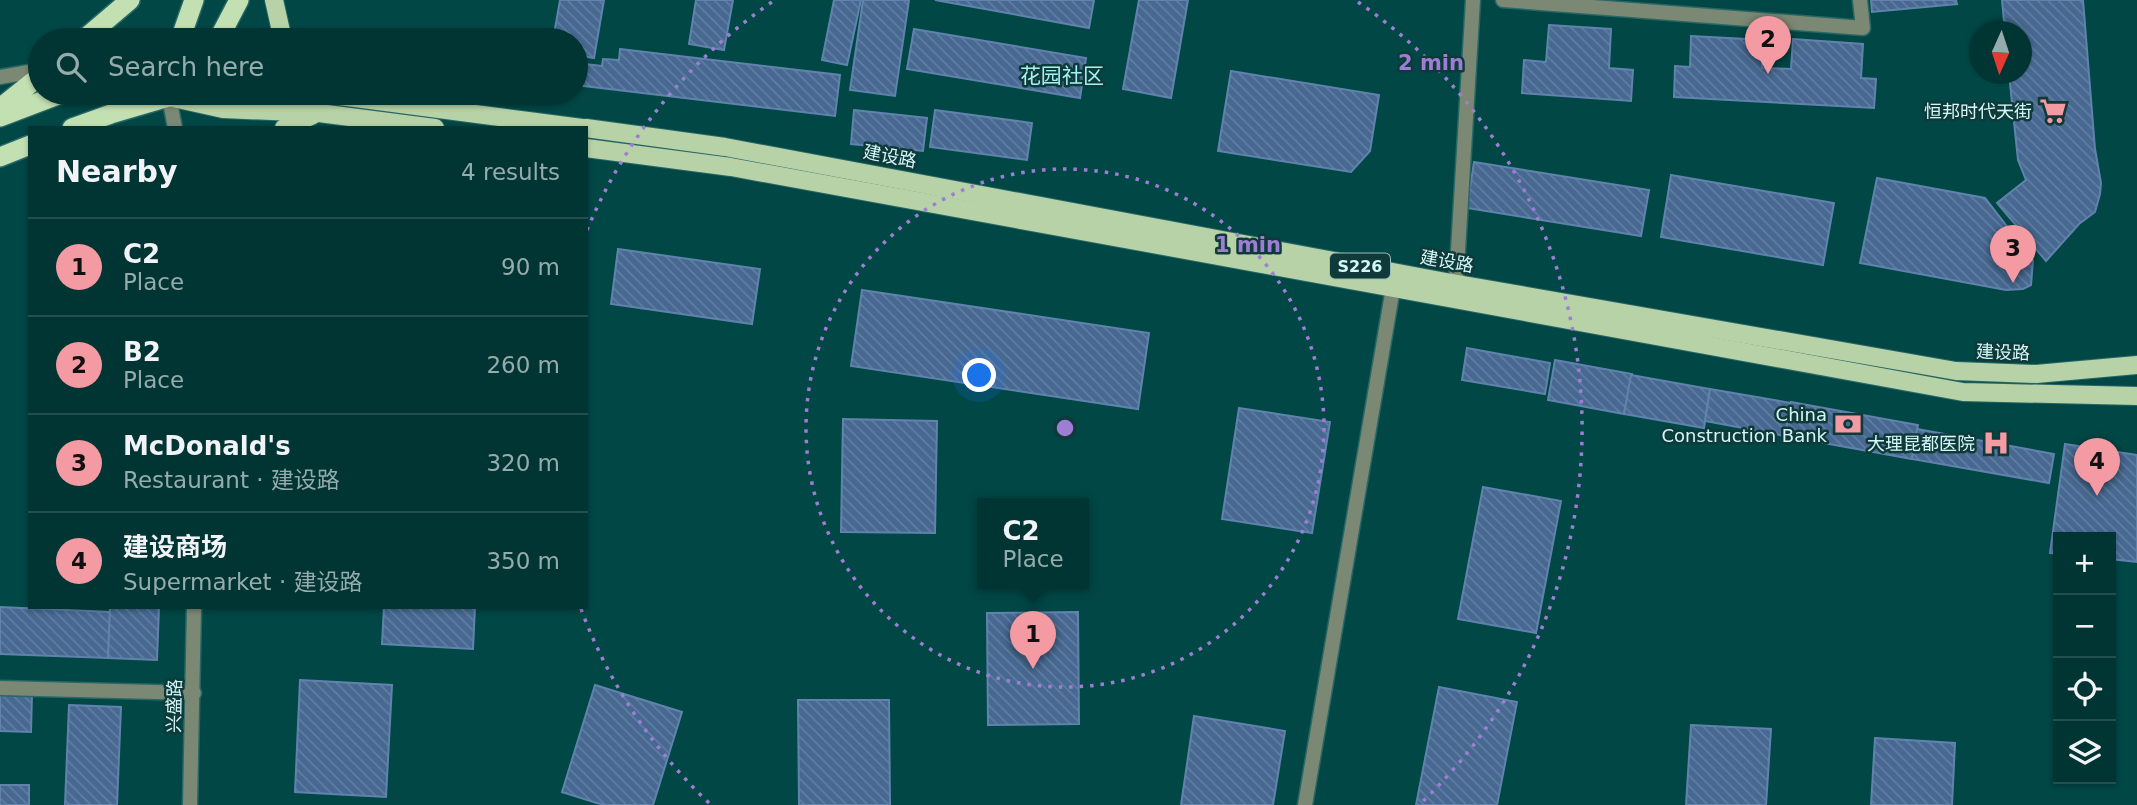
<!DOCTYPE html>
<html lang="en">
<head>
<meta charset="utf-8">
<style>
	body { margin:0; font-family:"DejaVu Sans","Noto Sans SC",sans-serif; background:#0b3d3c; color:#f1f3f6 }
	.controls { position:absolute; right:21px; bottom:21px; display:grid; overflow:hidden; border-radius:0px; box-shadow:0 2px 5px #0004 }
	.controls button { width:63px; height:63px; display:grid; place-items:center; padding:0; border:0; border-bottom:2px solid #23504f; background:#013534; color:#f1f3f6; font:35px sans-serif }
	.compass { position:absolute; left:1969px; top:21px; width:63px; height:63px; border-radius:50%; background:#013534; box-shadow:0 2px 5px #0004; rotate:183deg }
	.you { position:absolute; left:980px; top:376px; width:24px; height:24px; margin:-18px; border:5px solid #fff; border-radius:50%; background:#1a73e8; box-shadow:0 0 0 10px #1a73e833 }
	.badge { display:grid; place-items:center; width:46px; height:46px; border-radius:50%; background:#f49aa2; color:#111; font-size:23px; font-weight:700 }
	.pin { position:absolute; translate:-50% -58px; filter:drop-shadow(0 2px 4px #0008) }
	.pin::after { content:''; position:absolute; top:37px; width:24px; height:21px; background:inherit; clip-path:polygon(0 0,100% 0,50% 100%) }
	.popup { position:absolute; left:977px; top:498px; width:112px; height:91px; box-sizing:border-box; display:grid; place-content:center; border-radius:0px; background:#013534; filter:drop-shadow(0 2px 5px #0005); font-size:23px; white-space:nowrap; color:#96abac }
	.popup b { font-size:26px; color:#f1f3f6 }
	.popup::after { content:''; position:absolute; left:50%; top:100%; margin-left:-14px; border:14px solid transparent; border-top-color:#013534 }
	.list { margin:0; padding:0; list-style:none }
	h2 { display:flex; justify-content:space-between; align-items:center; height:91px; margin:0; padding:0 28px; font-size:30px }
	h2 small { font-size:23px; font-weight:400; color:#96abac }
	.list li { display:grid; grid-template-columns:46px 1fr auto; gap:21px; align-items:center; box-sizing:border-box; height:98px; padding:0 28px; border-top:2px solid #23504f }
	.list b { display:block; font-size:26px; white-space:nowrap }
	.list p { margin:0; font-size:23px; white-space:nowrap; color:#96abac }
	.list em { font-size:23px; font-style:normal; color:#96abac }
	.icon { flex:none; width:38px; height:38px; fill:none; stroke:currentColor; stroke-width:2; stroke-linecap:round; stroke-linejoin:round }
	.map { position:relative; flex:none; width:2137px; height:805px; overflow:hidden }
	.search { position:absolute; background:#013534; box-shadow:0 2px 5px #0004; left:28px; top:28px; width:560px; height:77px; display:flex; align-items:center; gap:18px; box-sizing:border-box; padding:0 24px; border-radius:38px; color:#96abac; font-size:26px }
	.panel { position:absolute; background:#013534; box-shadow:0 2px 5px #0004; left:28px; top:126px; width:560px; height:483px; border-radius:0px }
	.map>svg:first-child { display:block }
</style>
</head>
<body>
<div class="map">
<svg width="2137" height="805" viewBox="0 0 2137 805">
	<defs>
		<pattern id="building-back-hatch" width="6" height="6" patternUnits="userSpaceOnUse" patternTransform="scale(1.75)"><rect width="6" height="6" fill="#466891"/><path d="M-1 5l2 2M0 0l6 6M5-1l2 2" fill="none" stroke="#607ea1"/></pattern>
	</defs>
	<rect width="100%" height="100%" fill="#014746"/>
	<!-- building -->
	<g fill="url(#building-back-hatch)" stroke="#6083ad" stroke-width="2">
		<path d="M560,0H604L594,58L576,55V40H553Z"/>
		<path d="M696,0H733L724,50L689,44Z"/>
		<path d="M834,0H861L847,65L822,60Z"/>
		<path d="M863,0H909L895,96L850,90Z"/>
		<path d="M935,0H1094L1089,28Z"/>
		<path d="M1139,0H1188L1171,98L1123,89Z"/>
		<path d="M1871,0H1956L1957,4L1872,12Z"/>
		<path d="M2002,0H2083L2095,149L2101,183L2100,194L2095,212L2079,224L2046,261L1997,203L2026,180L2018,160L2009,74H2022V32H2005Z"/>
		<path d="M1549,25L1611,29L1609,68L1633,70L1631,101L1522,93L1524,60L1546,62Z"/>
		<path d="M914,29L1086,58L1080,98L907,69Z"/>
		<path d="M322,31L402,40H321Z"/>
		<path d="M1691,36L1764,40L1762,68L1791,69L1793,39L1863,44L1861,78L1876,79L1874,108L1674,97L1675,66L1690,67Z"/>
		<path d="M620,49L840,75L835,116L576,85L577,63L602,66L603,59L619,60Z"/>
		<path d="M1231,71L1379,95L1370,151L1351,172L1218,151Z"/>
		<path d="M854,110L927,118L923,151L851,144Z"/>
		<path d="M935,110L1032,123L1027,160L930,147Z"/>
		<path d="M1474,162L1649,190L1641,236L1467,208Z"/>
		<path d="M1671,175L1834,203L1823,265L1661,237Z"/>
		<path d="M1877,178L1985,198L2033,260L2031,285L2023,289L2006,290L1860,263Z"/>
		<path d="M618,249L760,269L752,324L611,304Z"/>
		<path d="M862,290L1149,333L1138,409L851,366Z"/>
		<path d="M1467,348L1550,363L1545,394L1462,380Z"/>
		<path d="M1555,360L1632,374L1624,414L1548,400Z"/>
		<path d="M1631,375L1710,389L1704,428L1624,414Z"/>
		<path d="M1710,389L1791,403L1785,436L1705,421Z"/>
		<path d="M1791,402L1918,425L1912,459L1785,436Z"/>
		<path d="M1239,408L1330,422L1312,533L1222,519Z"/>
		<path d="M843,419L937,421L935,533L841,532Z"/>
		<path d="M1917,429L2054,454L2049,483L1912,459Z"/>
		<path d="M2065,444L2137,455V562L2111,559V537H2058V554L2050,553Z"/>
		<path d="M1483,487L1561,501L1536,633L1458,619Z"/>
		<path d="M0,607L110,612L108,658L0,654Z"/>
		<path d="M110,607H159L157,660L108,658Z"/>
		<path d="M384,607H475L473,649L382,644Z"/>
		<path d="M1078,612L1079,724L988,725L987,613Z"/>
		<path d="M300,680L392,685L386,797L295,792Z"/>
		<path d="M595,685L682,712L653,805H603L562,792Z"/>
		<path d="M1439,687L1517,702L1497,805H1416Z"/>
		<path d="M0,692L32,693L31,732L0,731Z"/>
		<path d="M798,700H889L890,805H799Z"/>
		<path d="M69,705L121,707L117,805H65Z"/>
		<path d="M1194,716L1285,731L1273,805H1181Z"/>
		<path d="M1691,725L1771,729L1766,805H1686Z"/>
		<path d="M1875,738L1955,743L1952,805H1871Z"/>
		<rect x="0" y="785" width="29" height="20"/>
	</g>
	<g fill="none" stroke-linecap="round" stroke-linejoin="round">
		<!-- minor casing -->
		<g stroke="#276766" stroke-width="17">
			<g id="minor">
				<path d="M1503,0L1863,28L1860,0"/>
				<path d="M0,77L40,70"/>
				<path d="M1456,284L1473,0"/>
				<path d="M0,688L194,693"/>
				<path d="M1305,805L1393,288"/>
			</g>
		</g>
		<!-- tertiary casing -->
		<g stroke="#276766" stroke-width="17">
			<g id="tertiary">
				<path d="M169,97L175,128"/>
				<path d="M190,805L194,607"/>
			</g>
		</g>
		<!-- primary casing -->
		<g stroke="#276766" stroke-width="20">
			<g id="primary">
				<path d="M274,0L283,40"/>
				<path d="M317,93L582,128"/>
				<path d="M169,97L223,109L319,113L435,128"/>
				<path d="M284,128L313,115"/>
				<path d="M586,128L725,147L1446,282L1956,371L2036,374L2137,365"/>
				<path d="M586,148L731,167L1963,392L2137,396"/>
			</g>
		</g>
		<!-- trunk casing -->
		<g stroke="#276766" stroke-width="22">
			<g id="trunk">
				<path d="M83,40L130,0"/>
				<path d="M180,40L194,0"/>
				<path d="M218,40L239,0"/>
				<path d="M0,108L40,76"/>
				<path d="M0,117L63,93"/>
				<path d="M72,128L111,114L169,97"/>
				<path d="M0,157L30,145"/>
			</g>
		</g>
		<!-- minor -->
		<use href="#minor" stroke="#7b8873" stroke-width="14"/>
		<!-- tertiary -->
		<use href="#tertiary" stroke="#7b8873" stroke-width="14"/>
		<!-- primary -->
		<use href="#primary" stroke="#b7d2a7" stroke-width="18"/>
		<!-- trunk -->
		<use href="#trunk" stroke="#c3e0b2" stroke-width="19"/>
	</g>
	<!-- distance rings -->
	<g fill="none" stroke="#9e7ed5" stroke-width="3.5" stroke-dasharray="3.5 7">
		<circle cx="1065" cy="428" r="259"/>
		<path d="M709 803A517 517 0 0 1 581 609M587 230A517 517 0 0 1 772 2M1358 2A517 517 0 0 1 1421 803"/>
	</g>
	<!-- icons -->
	<defs>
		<g id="supermarket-bare" transform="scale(2.1)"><path d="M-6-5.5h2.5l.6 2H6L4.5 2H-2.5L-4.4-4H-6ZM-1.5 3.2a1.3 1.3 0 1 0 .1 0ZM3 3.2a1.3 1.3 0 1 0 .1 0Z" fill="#f49aa2" stroke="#0f3a39" stroke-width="2.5" paint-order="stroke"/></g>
		<g id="bank-bare" transform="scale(2.1)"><path d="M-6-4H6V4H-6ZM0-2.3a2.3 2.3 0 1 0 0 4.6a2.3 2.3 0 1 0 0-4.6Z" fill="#f49aa2" stroke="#0f3a39" stroke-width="2.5" paint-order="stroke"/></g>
		<g id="hospital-bare" transform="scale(2.1)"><path d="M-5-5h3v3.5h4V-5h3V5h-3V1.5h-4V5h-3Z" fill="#f49aa2" stroke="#0f3a39" stroke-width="2.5" paint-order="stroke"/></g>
	</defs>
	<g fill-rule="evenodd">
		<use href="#supermarket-bare" x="2053" y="111"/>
		<use href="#bank-bare" x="1848" y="424"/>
		<use href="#hospital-bare" x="1996" y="443"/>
	</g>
	<g text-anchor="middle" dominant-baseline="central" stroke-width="5" stroke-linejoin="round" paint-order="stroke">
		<!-- shield labels -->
		<rect fill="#0f3a39" stroke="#98bfbe" stroke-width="2" x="1330" y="253.5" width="60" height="25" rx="5"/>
		<g font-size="16" font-weight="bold" fill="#d3f8f7">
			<text x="1360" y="266">S226</text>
		</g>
		<!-- poi labels -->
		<g font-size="18" fill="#d3f8f7" stroke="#0f3a39" text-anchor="end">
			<text x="2032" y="111">恒邦时代天街</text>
			<text x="1827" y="414">China<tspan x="1827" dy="21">Construction Bank</tspan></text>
			<text x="1975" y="443">大理昆都医院</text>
		</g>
		<!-- street labels -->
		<g font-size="18" fill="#d3f8f7" stroke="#0f3a39">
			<text transform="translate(890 156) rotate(11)">建设路</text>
			<text transform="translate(1447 261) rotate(10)">建设路</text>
			<text transform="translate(2003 352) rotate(2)">建设路</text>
			<text transform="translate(174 706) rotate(-89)">兴盛路</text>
		</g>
		<!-- quarter labels -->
		<g font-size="21" fill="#a3f1f0" stroke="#0f3a39">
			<text x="1062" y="76">花园社区</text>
		</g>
	</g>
	<circle cx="1065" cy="428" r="10" fill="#9e7ed5" stroke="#0f3a39" stroke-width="3.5"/>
	<g font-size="21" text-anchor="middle" font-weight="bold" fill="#9e7ed5" stroke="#0f3a39" stroke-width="5" stroke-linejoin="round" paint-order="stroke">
		<text x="1431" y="70">2 min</text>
		<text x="1248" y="252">1 min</text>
	</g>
</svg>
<div class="controls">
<button>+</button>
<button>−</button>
<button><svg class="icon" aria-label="locate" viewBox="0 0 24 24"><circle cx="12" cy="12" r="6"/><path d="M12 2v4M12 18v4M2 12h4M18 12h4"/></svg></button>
<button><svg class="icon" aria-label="layers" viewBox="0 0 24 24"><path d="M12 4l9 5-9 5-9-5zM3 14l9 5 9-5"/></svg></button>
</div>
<svg class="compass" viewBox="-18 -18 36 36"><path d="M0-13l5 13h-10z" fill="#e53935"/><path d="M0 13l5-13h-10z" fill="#96abac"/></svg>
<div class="you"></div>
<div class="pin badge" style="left:1033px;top:669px">1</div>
<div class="popup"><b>C2</b>Place</div>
<div class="pin badge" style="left:1768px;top:74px">2</div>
<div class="pin badge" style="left:2013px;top:283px">3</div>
<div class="pin badge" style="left:2097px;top:496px">4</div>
<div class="search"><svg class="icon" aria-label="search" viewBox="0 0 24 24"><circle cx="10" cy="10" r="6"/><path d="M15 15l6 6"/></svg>Search here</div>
<section class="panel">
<h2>Nearby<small>4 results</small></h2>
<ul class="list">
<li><span class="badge">1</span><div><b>C2</b><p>Place</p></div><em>90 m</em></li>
<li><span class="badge">2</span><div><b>B2</b><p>Place</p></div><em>260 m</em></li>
<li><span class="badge">3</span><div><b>McDonald's</b><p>Restaurant · 建设路</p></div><em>320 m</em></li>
<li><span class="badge">4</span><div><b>建设商场</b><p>Supermarket · 建设路</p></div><em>350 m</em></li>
</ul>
</section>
</div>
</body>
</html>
